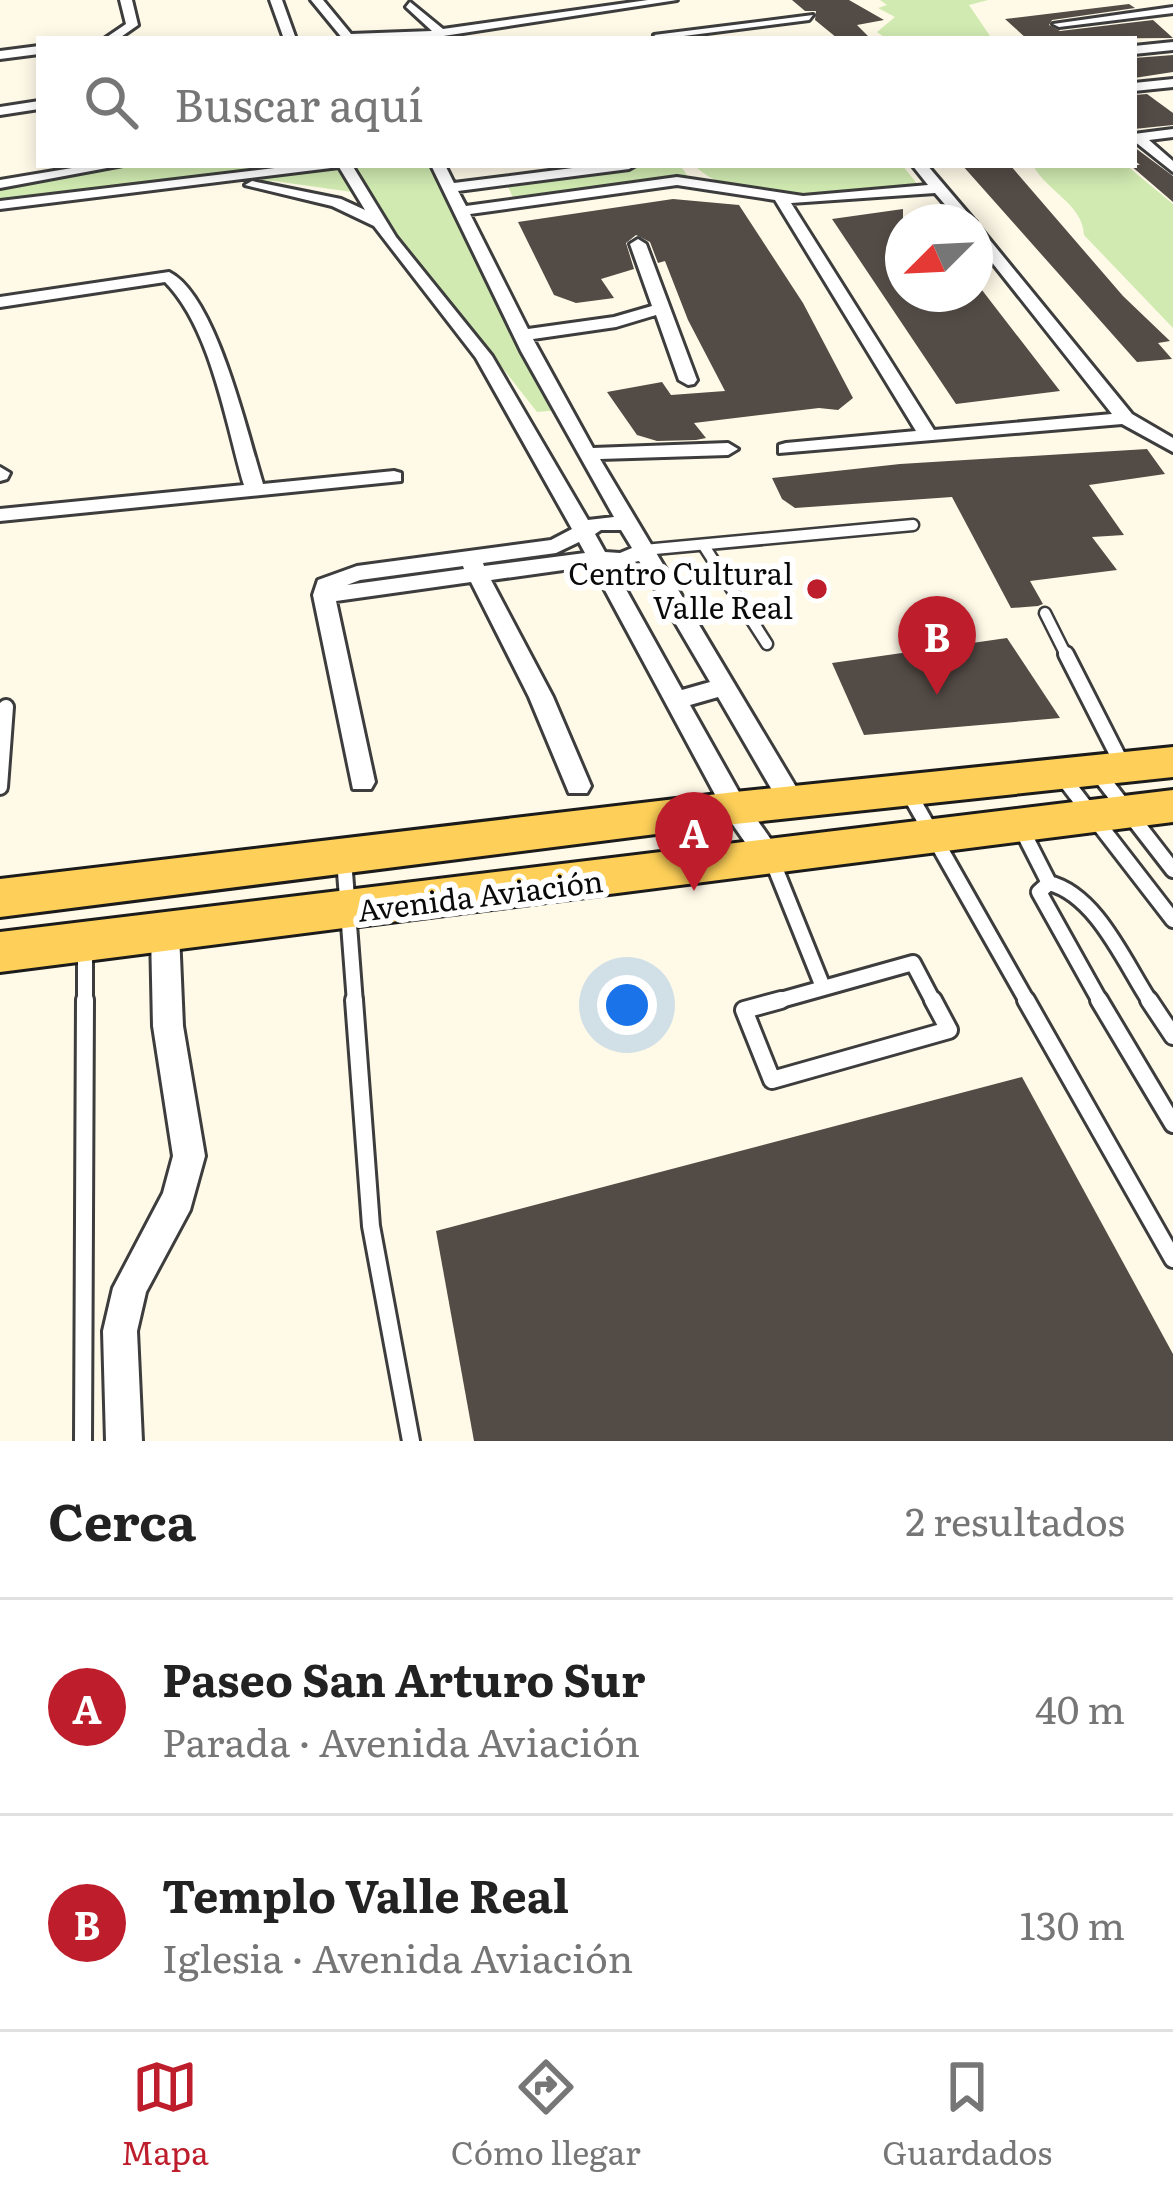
<!DOCTYPE html>
<html lang="es">
<head>
<meta charset="utf-8">
<style>
	body { margin:0; font-family:Literata,serif; background:#f6f6f6; color:#222 }
	.compass { position:absolute; left:885px; top:204px; width:108px; height:108px; border-radius:50%; background:#fff; box-shadow:0 6px 18px #0003; rotate:246deg }
	.you { position:absolute; left:627px; top:1005px; width:42px; height:42px; margin:-30px; border:9px solid #fff; border-radius:50%; background:#1a73e8; box-shadow:0 0 0 18px #1a73e833 }
	.badge { display:grid; place-items:center; width:78px; height:78px; border-radius:50%; background:#be1e2b; color:#fff; font-size:39px; font-weight:700 }
	.pin { position:absolute; translate:-50% -99px; filter:drop-shadow(0 3px 6px #0008) }
	.pin::after { content:''; position:absolute; top:63px; width:42px; height:36px; background:inherit; clip-path:polygon(0 0,100% 0,50% 100%) }
	.list { margin:0; padding:0; list-style:none }
	h2 { display:flex; justify-content:space-between; align-items:center; height:156px; margin:0; padding:0 48px; font-size:51px }
	h2 small { font-size:39px; font-weight:400; color:#767676 }
	.list li { display:grid; grid-template-columns:78px 1fr auto; gap:36px; align-items:center; box-sizing:border-box; height:216px; padding:0 48px; border-top:3px solid #e0e0e0 }
	.list b { display:block; font-size:45px; white-space:nowrap }
	.list p { margin:0; font-size:39px; white-space:nowrap; color:#767676 }
	.list em { font-size:39px; font-style:normal; color:#767676 }
	.icon { flex:none; width:66px; height:66px; fill:none; stroke:currentColor; stroke-width:2; stroke-linecap:round; stroke-linejoin:round }
	.map { position:relative; flex:none; width:1173px; height:1441px; overflow:hidden }
	.search { position:absolute; background:#fff; box-shadow:0 6px 18px #0003; left:36px; right:36px; top:36px; height:132px; display:flex; align-items:center; gap:30px; box-sizing:border-box; padding:0 42px; border-radius:0px; color:#767676; font-size:45px }
	.sheet { height:588px; background:#fff }
	nav { display:flex; justify-content:space-around; align-items:center; box-sizing:border-box; height:168px; border-top:3px solid #e0e0e0; background:#fff; font-size:33px; color:#767676 }
	nav a { display:grid; justify-items:center; gap:6px }
	nav .on { color:#be1e2b }
	.map>svg:first-child { display:block }
</style>
</head>
<body>
<div class="map">
<svg width="1173" height="1441" viewBox="0 0 1173 1441">
	<rect width="100%" height="100%" fill="#fffae8"/>
	<!-- green -->
	<g fill="#d0eab1">
		<path d="M880,0H988L969,5L992,39H887L877,32L895,17L878,8L887,5Z"/>
		<path d="M126,165H433L559,410L537,412L366,194L274,181L197,182L0,203V186Z"/>
		<path d="M656,165H680L691,181L515,202L506,182Z"/>
		<path d="M902,165L919,186C860,192 742,211 696,167Z"/>
		<path d="M1033,165H1126L1173,204V328L1084,235C1083,204 1046,191 1033,165Z"/>
	</g>
	<!-- building -->
	<g fill="#534b46">
		<path d="M792,0H849L884,20L857,25L868,36L837,38L815,20L816,11H805Z"/>
		<path d="M1129,4L1135,8L1052,20L1049,25L1060,31L1153,20L1173,38L1027,39L1005,19Z"/>
		<path d="M1173,55V72L1134,78V58Z"/>
		<path d="M1147,94L1173,113V125L1134,129V95Z"/>
		<path d="M1134,147L1173,176V202L1130,165H1140L1134,160Z"/>
		<path d="M962,165H1010L1123,296L1170,341L1158,343L1172,359L1137,362Z"/>
		<path d="M673,199L739,205L803,303L853,398L838,410L819,408L694,423L706,438L696,440L657,441L637,435L607,392L662,382L671,395L725,391L688,320L665,261L658,263L650,242L636,235L626,243L634,269L601,279L614,298L576,303L554,295L518,222Z"/>
		<path d="M903,209V294H975V281L1060,391L956,404L832,219Z"/>
		<path d="M1147,449L1165,474L1089,485L1124,535L1092,537L1117,570L1030,581L1043,604L1038,606L1011,608L952,497L795,508L782,499L772,478L900,464Z"/>
		<path d="M1007,638L1060,718L864,735L832,663Z"/>
		<path d="M1022,1077L1173,1354V1441H474L436,1231Z"/>
	</g>
	<g fill="none" stroke-linecap="round" stroke-linejoin="round">
		<!-- service-far2 casing -->
		<g stroke="#3d3d3d" stroke-width="15">
			<g id="service-far2">
				<path d="M704,546L767,644"/>
				<path d="M644,550L913,525"/>
				<path d="M1045,613L1067,657"/>
			</g>
		</g>
		<!-- service-far1 casing -->
		<g stroke="#3d3d3d" stroke-width="20">
			<g id="service-far1">
				<path d="M1066,654L1123,766"/>
				<path d="M1097,772L1173,870"/>
				<path d="M1064,779L1173,920"/>
				<path d="M0,787L6,707"/>
				<path d="M910,795L1028,1003"/>
				<path d="M1020,826L1049,883C1097,895 1125,964 1151,1003"/>
				<path d="M344,859L355,1003"/>
				<path d="M772,860L823,987"/>
				<path d="M1049,883L1039,892L1101,1003"/>
				<path d="M85,1003V949"/>
				<path d="M770,1003L913,963L934,1003"/>
			</g>
		</g>
		<!-- service casing -->
		<g stroke="#3d3d3d" stroke-width="22">
			<g id="service">
				<path d="M354,1000L371,1226L411,1441"/>
				<path d="M781,1000L744,1010L772,1080L949,1030L933,1000"/>
				<path d="M1026,1000L1173,1259"/>
				<path d="M1099,1000L1173,1124"/>
				<path d="M1149,1000L1173,1036"/>
				<path d="M83,1441L85,1000"/>
			</g>
		</g>
		<!-- minor casing -->
		<g stroke="#3d3d3d" stroke-width="6">
			<g id="minor">
				<path d="M120,0H132L138,25L118,39H104L126,24Z"/>
				<path d="M270,0H282L296,39H284Z"/>
				<path d="M311,0H323L351,34L432,31L406,7L410,2L443,29L648,0H677L424,39H343Z"/>
				<path d="M1173,7V13L1059,27L1053,24Z"/>
				<path d="M813,15L809,20L660,39L654,35Z"/>
				<path d="M1173,42V50L1134,54V46Z"/>
				<path d="M39,46V54L0,59V51Z"/>
				<path d="M1173,79V87L1134,91V83Z"/>
				<path d="M39,101V109L0,115V107Z"/>
				<path d="M1173,129V137L1149,140L1173,161V172L1134,141V134Z"/>
				<path d="M90,165H123L0,188V180Z"/>
				<path d="M299,165H352L396,237L492,356L588,520L614,517L521,351L431,165H445L454,183L596,165H636L629,169L458,191L466,206L677,177L803,196L928,185L912,165H927L973,219L976,222L975,223L960,222L935,193L791,203L934,430L1112,414L975,241V226L980,228L1132,414L1173,438V452L1122,424L779,453V445L786,443L916,431L775,200L677,185L470,214L528,329L614,317L652,306L630,244L638,239L646,244L697,380L694,384L688,385L679,380L656,315L616,327L533,339L593,448L728,443L738,449L728,455L600,459L805,802L801,809H783L718,697L690,705L744,801L783,857L779,865L770,868L761,865L726,815L592,566L491,580L553,697L591,786L587,793H569L529,697L471,582L336,601L375,782L371,789H353L313,595L318,580L357,566L551,540L572,529L476,358L374,226L332,206L245,185L252,181L341,199L365,210L339,167L0,209V201ZM601,530H621L632,548L620,553L605,552L595,534ZM579,542L585,553L484,566L483,563L556,553ZM639,561L710,682L682,690L613,566ZM463,566L464,569L347,585L360,580Z"/>
				<path d="M169,272C216,295 247,433 263,484L394,471L401,473V481L0,521V509L244,485C226,424 211,328 165,282L0,307V297Z"/>
				<path d="M0,467L10,473L7,479L0,481Z"/>
				<path d="M165,921L175,925L179,933L183,1026L205,1156L190,1210L146,1292L137,1331L142,1441H106L103,1331L113,1288L163,1193L173,1156L153,1026L151,933L155,925Z"/>
			</g>
		</g>
		<!-- primary casing -->
		<g stroke="#1b1b1b" stroke-width="6">
			<g id="primary">
				<path d="M1173,747V777L735,824L0,917V879L735,792Z"/>
				<path d="M1173,790V822L0,972V932Z"/>
			</g>
		</g>
		<!-- service-far2 -->
		<use href="#service-far2" stroke="#fff" stroke-width="10"/>
		<!-- service-far1 -->
		<use href="#service-far1" stroke="#fff" stroke-width="14"/>
		<!-- service -->
		<use href="#service" stroke="#fff" stroke-width="16"/>
		<!-- minor -->
		<use href="#minor" fill="#fff" fill-rule="evenodd"/>
		<!-- primary -->
		<use href="#primary" fill="#fed059" fill-rule="evenodd"/>
	</g>
	<!-- markers -->
	<circle fill="#be1e2b" stroke="#fff" stroke-width="4.5" cx="817" cy="589" r="12"/>
	<g text-anchor="middle" dominant-baseline="central" stroke-width="12" stroke-linejoin="round" paint-order="stroke">
		<!-- poi labels -->
		<g font-size="30" fill="#0a0a0a" stroke="#fff" text-anchor="end">
			<text x="793" y="572">Centro Cultural<tspan x="793" dy="34">Valle Real</tspan></text>
		</g>
		<!-- street labels -->
		<g font-size="30" fill="#0a0a0a" stroke="#fff">
			<text transform="translate(480 894) rotate(-7)">Avenida Aviación</text>
		</g>
	</g>
</svg>
<svg class="compass" viewBox="-18 -18 36 36"><path d="M0-13l5 13h-10z" fill="#e53935"/><path d="M0 13l5-13h-10z" fill="#767676"/></svg>
<div class="you"></div>
<div class="pin badge" style="left:694px;top:891px">A</div>
<div class="pin badge" style="left:937px;top:695px">B</div>
<div class="search"><svg class="icon" aria-label="search" viewBox="0 0 24 24"><circle cx="10" cy="10" r="6"/><path d="M15 15l6 6"/></svg>Buscar aquí</div>
</div>
<section class="sheet">
<h2>Cerca<small>2 resultados</small></h2>
<ul class="list">
<li><span class="badge">A</span><div><b>Paseo San Arturo Sur</b><p>Parada · Avenida Aviación</p></div><em>40 m</em></li>
<li><span class="badge">B</span><div><b>Templo Valle Real</b><p>Iglesia · Avenida Aviación</p></div><em>130 m</em></li>
</ul>
</section>
<nav>
<a class="on"><svg class="icon" aria-label="map" viewBox="0 0 24 24"><path d="M3 6l6-2 6 2 6-2v14l-6 2-6-2-6 2zM9 4v14M15 6v14"/></svg>Mapa</a>
<a><svg class="icon" aria-label="directions" viewBox="0 0 24 24"><path d="M12 3l9 9-9 9-9-9zM9 14v-3h6M13 9l2 2-2 2"/></svg>Cómo llegar</a>
<a><svg class="icon" aria-label="saved" viewBox="0 0 24 24"><path d="M7 4h10v16l-5-4-5 4z"/></svg>Guardados</a>
</nav>
</body>
</html>
